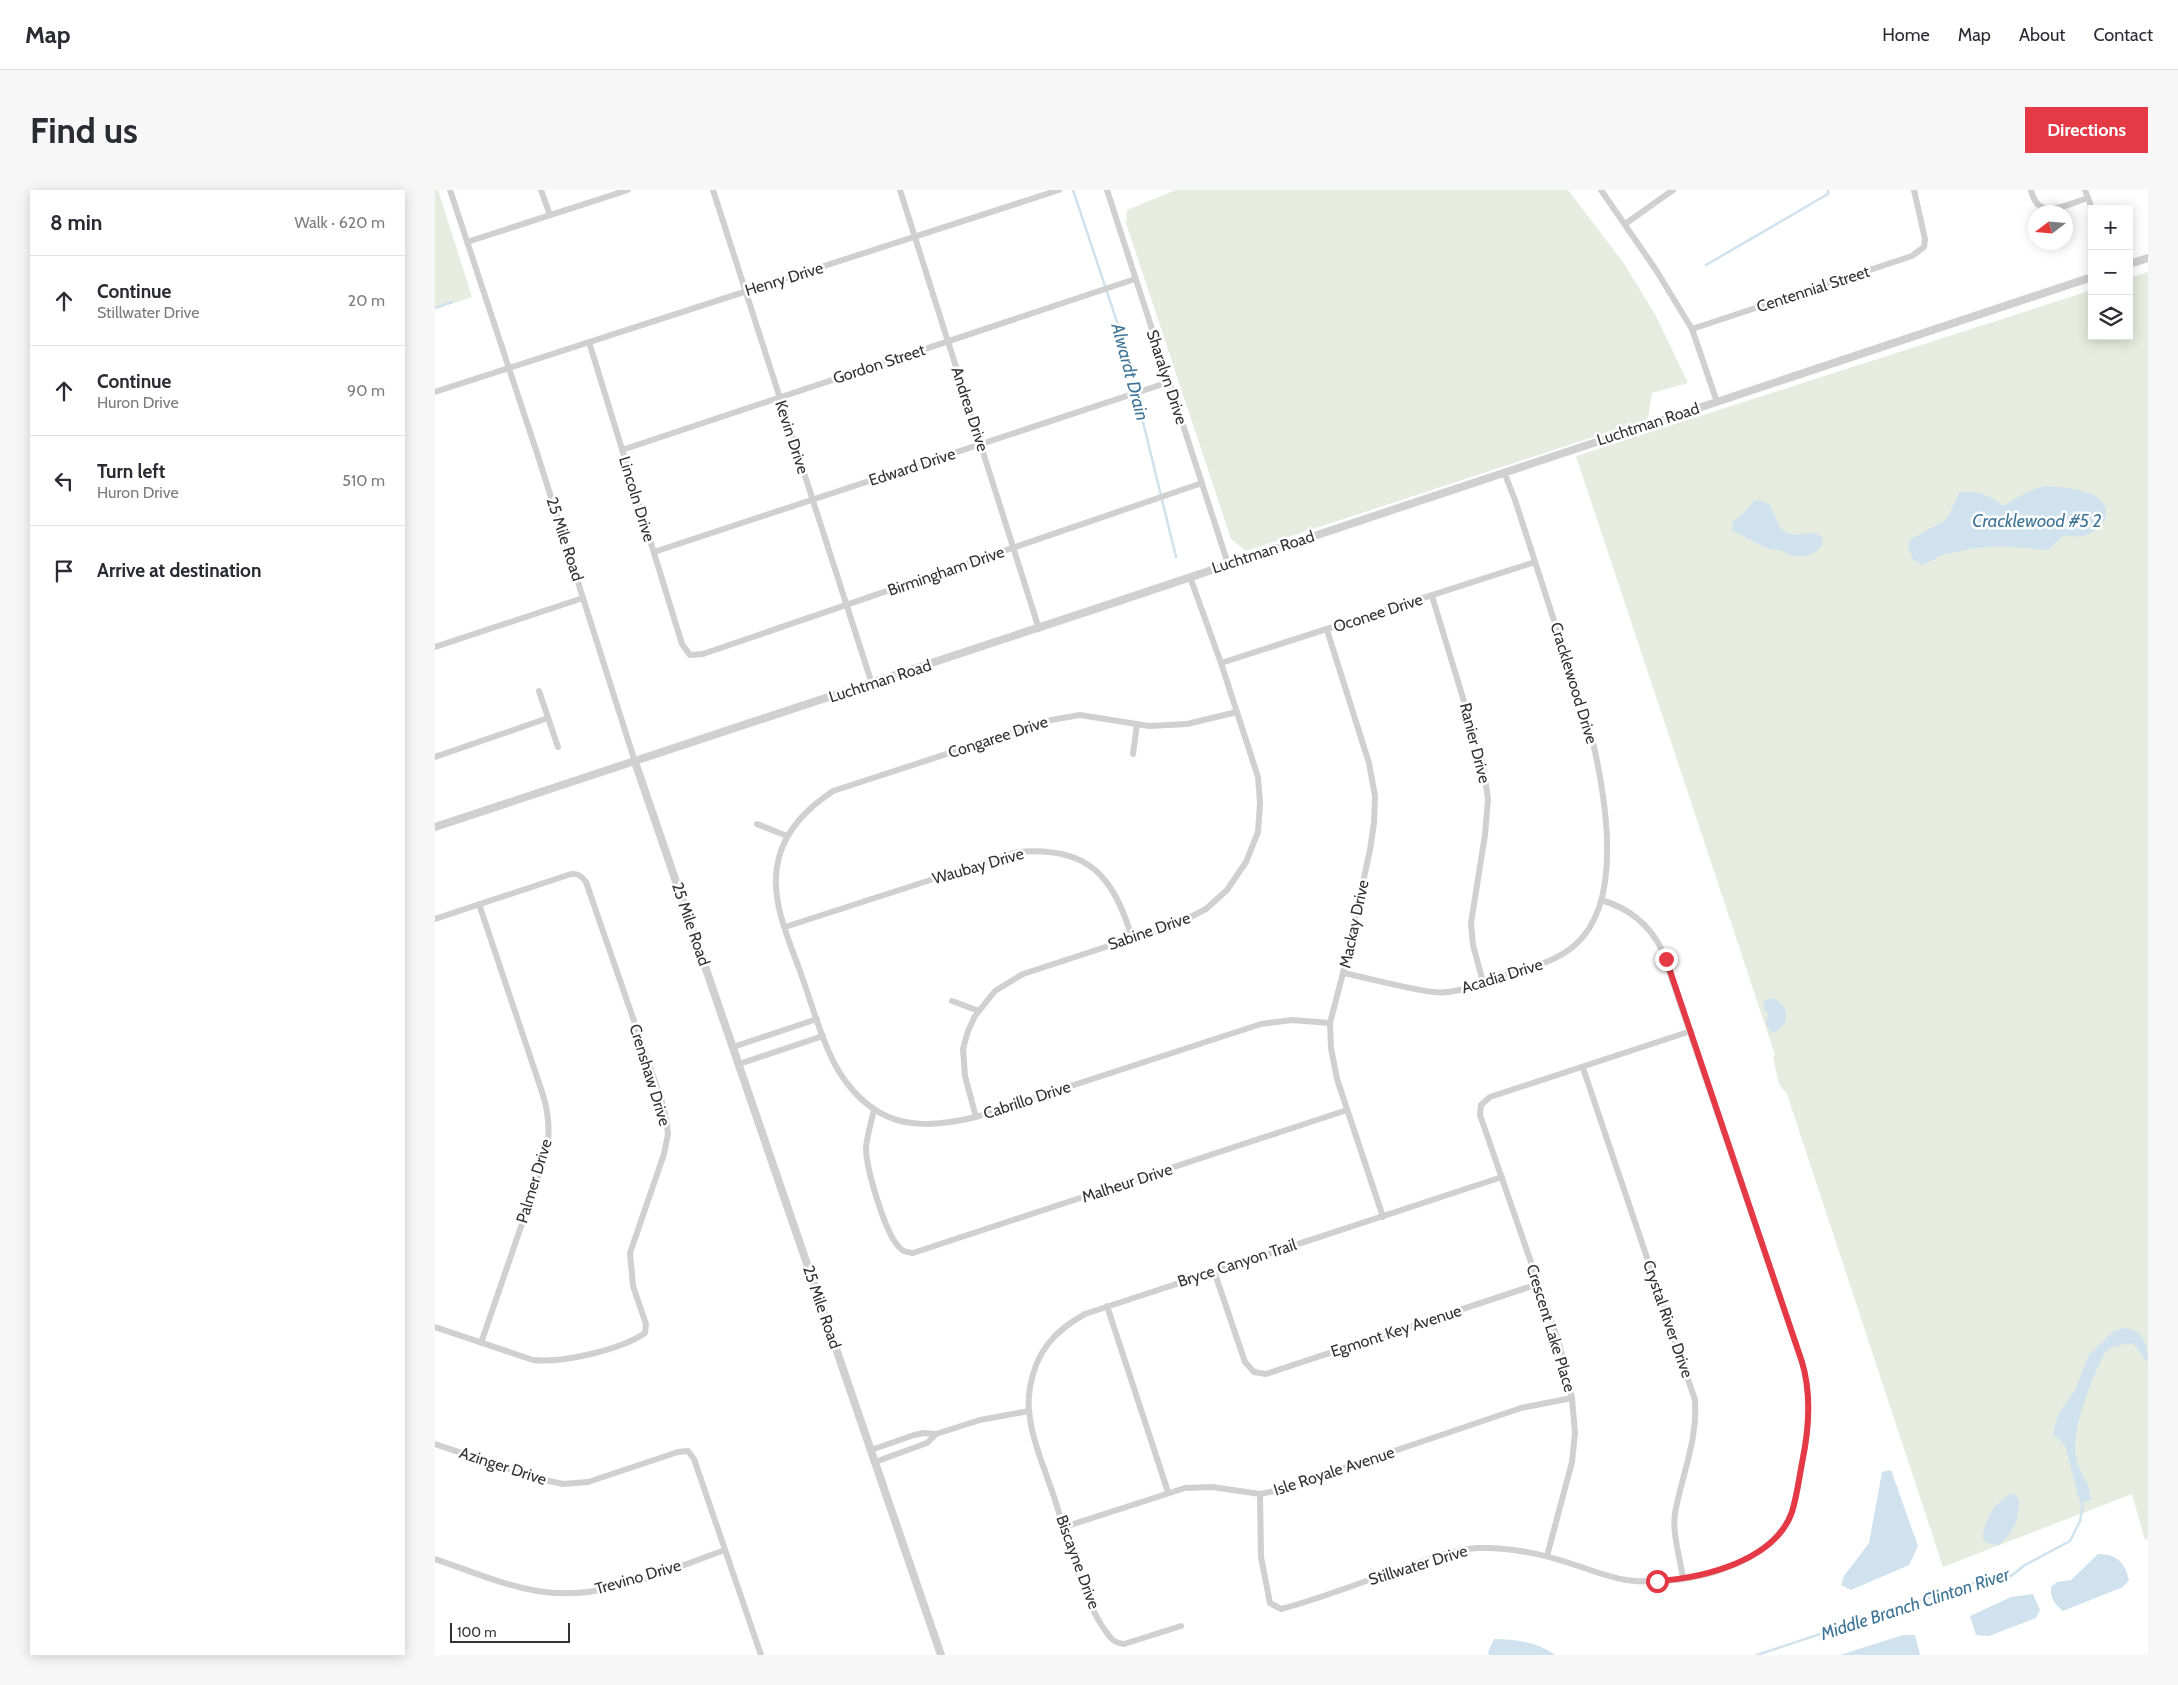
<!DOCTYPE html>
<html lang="en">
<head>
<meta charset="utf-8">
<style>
	body { margin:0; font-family:Cabin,sans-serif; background:#f7f7f7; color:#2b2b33 }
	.controls { position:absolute; right:15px; top:15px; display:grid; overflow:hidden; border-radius:0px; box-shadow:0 2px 12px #0003 }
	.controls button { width:45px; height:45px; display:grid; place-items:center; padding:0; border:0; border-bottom:1px solid #e1e1e2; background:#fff; color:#2b2b33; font:25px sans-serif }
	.compass { position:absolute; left:1593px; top:15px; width:45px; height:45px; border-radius:50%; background:#fff; box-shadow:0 2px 12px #0003; rotate:254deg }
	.scale { position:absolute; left:15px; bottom:12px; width:120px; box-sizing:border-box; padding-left:5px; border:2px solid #333; border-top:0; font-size:14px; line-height:18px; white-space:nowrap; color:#333; -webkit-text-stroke:4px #fff; paint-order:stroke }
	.stop { position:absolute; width:15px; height:15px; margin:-11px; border:4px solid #e63946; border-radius:50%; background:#fff }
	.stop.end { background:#e63946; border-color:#fff; box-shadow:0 1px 5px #0008 }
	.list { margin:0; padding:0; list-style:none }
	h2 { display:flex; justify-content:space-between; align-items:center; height:65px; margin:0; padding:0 20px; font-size:21px }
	h2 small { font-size:16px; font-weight:400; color:#7c7c81 }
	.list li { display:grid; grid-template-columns:32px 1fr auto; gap:15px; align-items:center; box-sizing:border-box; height:90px; padding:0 20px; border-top:1px solid #e1e1e2 }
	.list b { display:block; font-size:19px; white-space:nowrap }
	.list p { margin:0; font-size:16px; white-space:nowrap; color:#7c7c81 }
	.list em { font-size:16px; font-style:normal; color:#7c7c81 }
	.icon { flex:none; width:28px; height:28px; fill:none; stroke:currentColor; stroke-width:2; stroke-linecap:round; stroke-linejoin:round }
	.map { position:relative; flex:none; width:1713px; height:1465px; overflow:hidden; border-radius:0px }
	header { display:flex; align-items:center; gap:30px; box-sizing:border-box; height:70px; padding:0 25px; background:#fff; border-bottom:1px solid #e1e1e2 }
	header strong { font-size:24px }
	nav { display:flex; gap:28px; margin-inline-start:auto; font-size:18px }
	.intro { display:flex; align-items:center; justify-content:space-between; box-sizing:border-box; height:120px; padding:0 30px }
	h1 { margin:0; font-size:35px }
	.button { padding:12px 22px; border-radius:0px; background:#e63946; color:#fff; font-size:18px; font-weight:700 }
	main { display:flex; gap:30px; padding:0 30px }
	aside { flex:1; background:#fff; border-radius:0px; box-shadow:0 2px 12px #0003 }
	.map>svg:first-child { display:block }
</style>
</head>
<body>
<header>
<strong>Map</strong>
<nav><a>Home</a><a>Map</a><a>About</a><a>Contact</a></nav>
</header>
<div class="intro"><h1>Find us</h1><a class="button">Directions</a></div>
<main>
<aside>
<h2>8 min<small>Walk · 620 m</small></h2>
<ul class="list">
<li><svg class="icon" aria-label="ahead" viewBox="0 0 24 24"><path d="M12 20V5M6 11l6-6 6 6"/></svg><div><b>Continue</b><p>Stillwater Drive</p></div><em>20 m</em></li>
<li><svg class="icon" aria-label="ahead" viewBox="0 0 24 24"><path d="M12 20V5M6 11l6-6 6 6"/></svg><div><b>Continue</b><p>Huron Drive</p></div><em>90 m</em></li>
<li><svg class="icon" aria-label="left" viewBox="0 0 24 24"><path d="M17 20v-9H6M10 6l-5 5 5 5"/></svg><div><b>Turn left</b><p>Huron Drive</p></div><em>510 m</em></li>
<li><svg class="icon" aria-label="arrive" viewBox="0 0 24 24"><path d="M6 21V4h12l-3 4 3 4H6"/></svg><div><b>Arrive at destination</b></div></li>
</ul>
</aside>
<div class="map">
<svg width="1713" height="1465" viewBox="0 0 1713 1465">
	<rect width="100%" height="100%" fill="#fff"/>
	<!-- green -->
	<g fill="#e6ecdf">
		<path d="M0,0H3L37,107L0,119Z"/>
		<path d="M741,0H1133L1188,72L1221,126L1253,193L1217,203L1213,229L811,361L796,349L691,33L692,20Z"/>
		<path d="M1713,82V1349L1710,1350L1697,1304L1508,1377L1351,901H1349L1344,894L1338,867L1340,865L1141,266L1657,100V146H1694V88Z"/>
	</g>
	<!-- water -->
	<g fill="#cfe2ee">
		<path d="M1610,296C1625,297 1646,298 1660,306C1682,319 1668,341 1648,346C1642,347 1635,345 1628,346L1613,360L1566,356L1540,358L1510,364L1487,375L1478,369L1473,357L1476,349L1509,331L1514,325L1524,303C1539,298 1557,306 1568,316L1592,302Z"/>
		<path d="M1325,310L1335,315L1346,340L1357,345L1381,343L1388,349C1389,362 1369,368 1358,366C1354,366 1351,362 1347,361C1342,359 1337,360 1332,358C1327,356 1300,342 1297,340L1298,331L1306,326L1319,311Z"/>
		<path d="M1338,808C1356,816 1355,837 1337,843L1331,834L1333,824L1329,819L1328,812Z"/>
		<path d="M1688,1138C1709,1139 1713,1155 1713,1173C1706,1166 1704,1157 1696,1153L1677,1157L1670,1162C1657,1189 1636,1237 1641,1267C1644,1285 1655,1290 1656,1310L1645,1313L1630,1255L1618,1244L1623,1225L1640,1200L1654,1165L1679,1141Z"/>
		<path d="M1456,1280L1483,1356L1474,1375L1416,1400L1406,1395L1409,1386L1434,1353L1447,1282Z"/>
		<path d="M1579,1303L1584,1310C1583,1332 1580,1339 1564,1355L1552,1353L1547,1347C1552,1327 1559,1311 1579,1303Z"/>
		<path d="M1663,1364C1681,1364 1690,1372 1694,1390L1688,1397L1628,1421C1620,1415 1615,1408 1616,1397L1622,1392L1636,1390Z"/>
		<path d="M1598,1404L1605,1420L1601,1428L1554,1446L1541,1445L1535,1426L1576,1407Z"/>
		<path d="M1468,1445H1480L1485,1465H1405Z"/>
		<path d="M1059,1449C1080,1449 1103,1452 1120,1465H1054L1053,1462Z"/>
	</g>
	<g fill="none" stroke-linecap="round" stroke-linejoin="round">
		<!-- stream -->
		<g stroke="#cfe2ee" stroke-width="2.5">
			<path d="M638,0L688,150L741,367"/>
			<path d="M1271,75L1393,4V0"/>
			<path d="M0,118L17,112"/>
			<path d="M1322,1465L1568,1383L1576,1386L1590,1375L1635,1351L1645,1331L1648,1314L1646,1309"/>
		</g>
		<!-- minor -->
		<g stroke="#d0d0d0" stroke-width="6">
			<path d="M15,0L102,263L200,572"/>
			<path d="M106,0L115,25"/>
			<path d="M278,0L437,494"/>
			<path d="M465,0L604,439"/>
			<path d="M672,0L793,374"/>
			<path d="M1166,0L1221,80L1257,139L1282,212"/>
			<path d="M1596,0C1603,32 1630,15 1653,8"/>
			<path d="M1650,0L1657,19"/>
			<path d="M1190,34L1238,0"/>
			<path d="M32,52L193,0"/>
			<path d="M1257,139L1477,66L1489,57L1490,49L1479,0"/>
			<path d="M154,152L247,454L255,465L268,464L767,293"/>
			<path d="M0,202L624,0"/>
			<path d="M187,260L700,89"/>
			<path d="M219,362L734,192"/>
			<path d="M997,406L1048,574L1053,609L1050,645L1036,733L1038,755L1048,792"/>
			<path d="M892,440L934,573L940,606L939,633L935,660L908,783L895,833L896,858L902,889L948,1027"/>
			<path d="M0,457L148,408"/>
			<path d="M786,473L1100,372"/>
			<path d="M104,501L123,557"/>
			<path d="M802,522L752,534L714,536L645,525L616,530L398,601C373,618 352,638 344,667C340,682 340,698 343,713C347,736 357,759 365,781C377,814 386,850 403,880C411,894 425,910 439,919C469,940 508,935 541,927L826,834L857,830L895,833"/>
			<path d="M698,564L702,534"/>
			<path d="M0,567L113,528"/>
			<path d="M322,634L352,646"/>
			<path d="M44,714L108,905C114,924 115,941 112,961L46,1153"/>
			<path d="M0,729L133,685C141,682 146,685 151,692L226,909L231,928L233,944L229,964L195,1063L198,1096L211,1134L210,1143C185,1160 128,1173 98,1170L0,1137"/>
			<path d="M350,737L582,662C652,656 678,684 697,748"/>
			<path d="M908,783C938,789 968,798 998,802C1024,805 1050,791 1075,784C1098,777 1122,771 1140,755C1190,712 1170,604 1157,548L1080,310L1069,282"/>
			<path d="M517,811L544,821"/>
			<path d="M298,857L382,829"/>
			<path d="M304,874L388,846"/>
			<path d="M1148,878L1260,1210C1263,1249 1247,1285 1240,1323C1237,1343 1245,1368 1248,1388"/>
			<path d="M439,920C436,933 432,945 431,958C431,978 450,1043 464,1057C468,1062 472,1062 478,1063L912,920"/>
			<path d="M541,927L530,886L528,859L533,841L540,826L560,801L588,784L744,733L771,719L792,700L811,672L823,642L825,613L823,587L786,473L755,387"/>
			<path d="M779,1081L810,1172L819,1182L831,1184L1103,1094"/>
			<path d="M672,1116L733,1302"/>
			<path d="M0,1254L105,1289L128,1294L153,1292L243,1262L253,1261L259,1269L326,1465"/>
			<path d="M436,1260L479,1245L489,1243L501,1244L545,1230L594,1221"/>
			<path d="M440,1272L492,1253L501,1244"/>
			<path d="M825,1304L826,1367L835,1413L846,1419C888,1408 929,1391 971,1377C994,1369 1020,1359 1044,1358C1078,1357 1108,1364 1140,1375C1156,1380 1173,1387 1191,1390C1241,1397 1318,1381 1349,1337C1358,1325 1360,1309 1363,1295C1371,1254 1379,1213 1367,1172L1227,760C1214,734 1194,718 1166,710"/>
			<path d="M629,1337L750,1298L777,1297L825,1304L844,1300L1086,1218L1137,1208"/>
			<path d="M1112,1366L1137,1272L1140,1243L1137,1208L1124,1153L1045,925L1046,915L1055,907L1256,841"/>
			<path d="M0,1369C33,1380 67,1395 102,1401C167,1412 230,1381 290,1360"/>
			<path d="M746,1436L689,1454C684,1453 680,1453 676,1448C648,1416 632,1345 618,1304C609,1277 596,1248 594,1220C593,1213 594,1204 595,1197C601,1162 619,1141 650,1124L1067,987"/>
		</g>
		<!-- tertiary -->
		<g stroke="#d0d0d0" stroke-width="8">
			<path d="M1694,74L1713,68"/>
			<path d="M200,572L506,1465"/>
			<path d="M0,637C553,456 1105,270 1657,87"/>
		</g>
	</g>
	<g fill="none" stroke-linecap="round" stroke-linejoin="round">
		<!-- route -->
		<path stroke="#e63946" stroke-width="6" d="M1222,1391C1268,1388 1340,1371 1357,1322C1362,1306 1364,1289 1367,1273C1374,1240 1377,1205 1367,1172L1231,769"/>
	</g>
	<g text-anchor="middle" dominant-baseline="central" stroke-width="5" stroke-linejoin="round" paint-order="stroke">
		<!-- street labels -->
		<g font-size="16" fill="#333" stroke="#fff">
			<text transform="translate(349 89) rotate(-17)">Henry Drive</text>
			<text transform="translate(1378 99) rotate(-18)">Centennial Street</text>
			<text transform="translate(444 174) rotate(-18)">Gordon Street</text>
			<text transform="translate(732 187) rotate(72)">Sharalyn Drive</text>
			<text transform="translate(535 219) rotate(72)">Andrea Drive</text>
			<text transform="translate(1213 234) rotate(-18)">Luchtman Road</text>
			<text transform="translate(357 247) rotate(72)">Kevin Drive</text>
			<text transform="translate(477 277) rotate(-18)">Edward Drive</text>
			<text transform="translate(202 309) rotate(73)">Lincoln Drive</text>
			<text transform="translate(130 349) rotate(72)">25 Mile Road</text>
			<text transform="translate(828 362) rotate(-18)">Luchtman Road</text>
			<text transform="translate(511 381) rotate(-19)">Birmingham Drive</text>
			<text transform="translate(943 423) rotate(-18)">Oconee Drive</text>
			<text transform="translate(445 491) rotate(-18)">Luchtman Road</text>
			<text transform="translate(1139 493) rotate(73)">Cracklewood Drive</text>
			<text transform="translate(563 547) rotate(-18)">Congaree Drive</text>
			<text transform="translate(1040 553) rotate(76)">Ranier Drive</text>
			<text transform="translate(543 676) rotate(-16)">Waubay Drive</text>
			<text transform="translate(256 734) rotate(71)">25 Mile Road</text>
			<text transform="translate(919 734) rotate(-78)">Mackay Drive</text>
			<text transform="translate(714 741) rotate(-19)">Sabine Drive</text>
			<text transform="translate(1067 786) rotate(-17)">Acadia Drive</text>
			<text transform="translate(215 885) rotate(73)">Crenshaw Drive</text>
			<text transform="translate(592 910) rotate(-18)">Cabrillo Drive</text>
			<text transform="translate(99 991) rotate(-73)">Palmer Drive</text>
			<text transform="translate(692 993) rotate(-18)">Malheur Drive</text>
			<text transform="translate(802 1073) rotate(-18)">Bryce Canyon Trail</text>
			<text transform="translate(387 1117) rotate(71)">25 Mile Road</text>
			<text transform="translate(1233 1129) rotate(71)">Crystal River Drive</text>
			<text transform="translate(1116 1138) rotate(73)">Crescent Lake Place</text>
			<text transform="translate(961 1141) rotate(-18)">Egmont Key Avenue</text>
			<text transform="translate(68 1276) rotate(18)">Azinger Drive</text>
			<text transform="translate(899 1281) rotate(-18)">Isle Royale Avenue</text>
			<text transform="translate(643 1372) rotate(70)">Biscayne Drive</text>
			<text transform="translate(983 1375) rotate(-17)">Stillwater Drive</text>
			<text transform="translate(203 1387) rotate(-16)">Trevino Drive</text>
		</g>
		<!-- water labels -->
		<g font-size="18" font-style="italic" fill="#3f7597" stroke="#fff">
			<text transform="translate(695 182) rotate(75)">Alwardt Drain</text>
			<text x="1602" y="331">Cracklewood #5 2</text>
			<text transform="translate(1480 1414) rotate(-18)">Middle Branch Clinton River</text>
		</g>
	</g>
</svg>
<div class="controls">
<button>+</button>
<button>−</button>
<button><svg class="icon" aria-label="layers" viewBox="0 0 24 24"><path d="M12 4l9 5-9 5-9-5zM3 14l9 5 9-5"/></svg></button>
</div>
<svg class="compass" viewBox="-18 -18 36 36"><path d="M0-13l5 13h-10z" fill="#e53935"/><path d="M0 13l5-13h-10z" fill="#7c7c81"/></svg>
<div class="scale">100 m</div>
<div class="stop" style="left:1222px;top:1391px"></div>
<div class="stop end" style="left:1231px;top:769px"></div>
</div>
</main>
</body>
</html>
